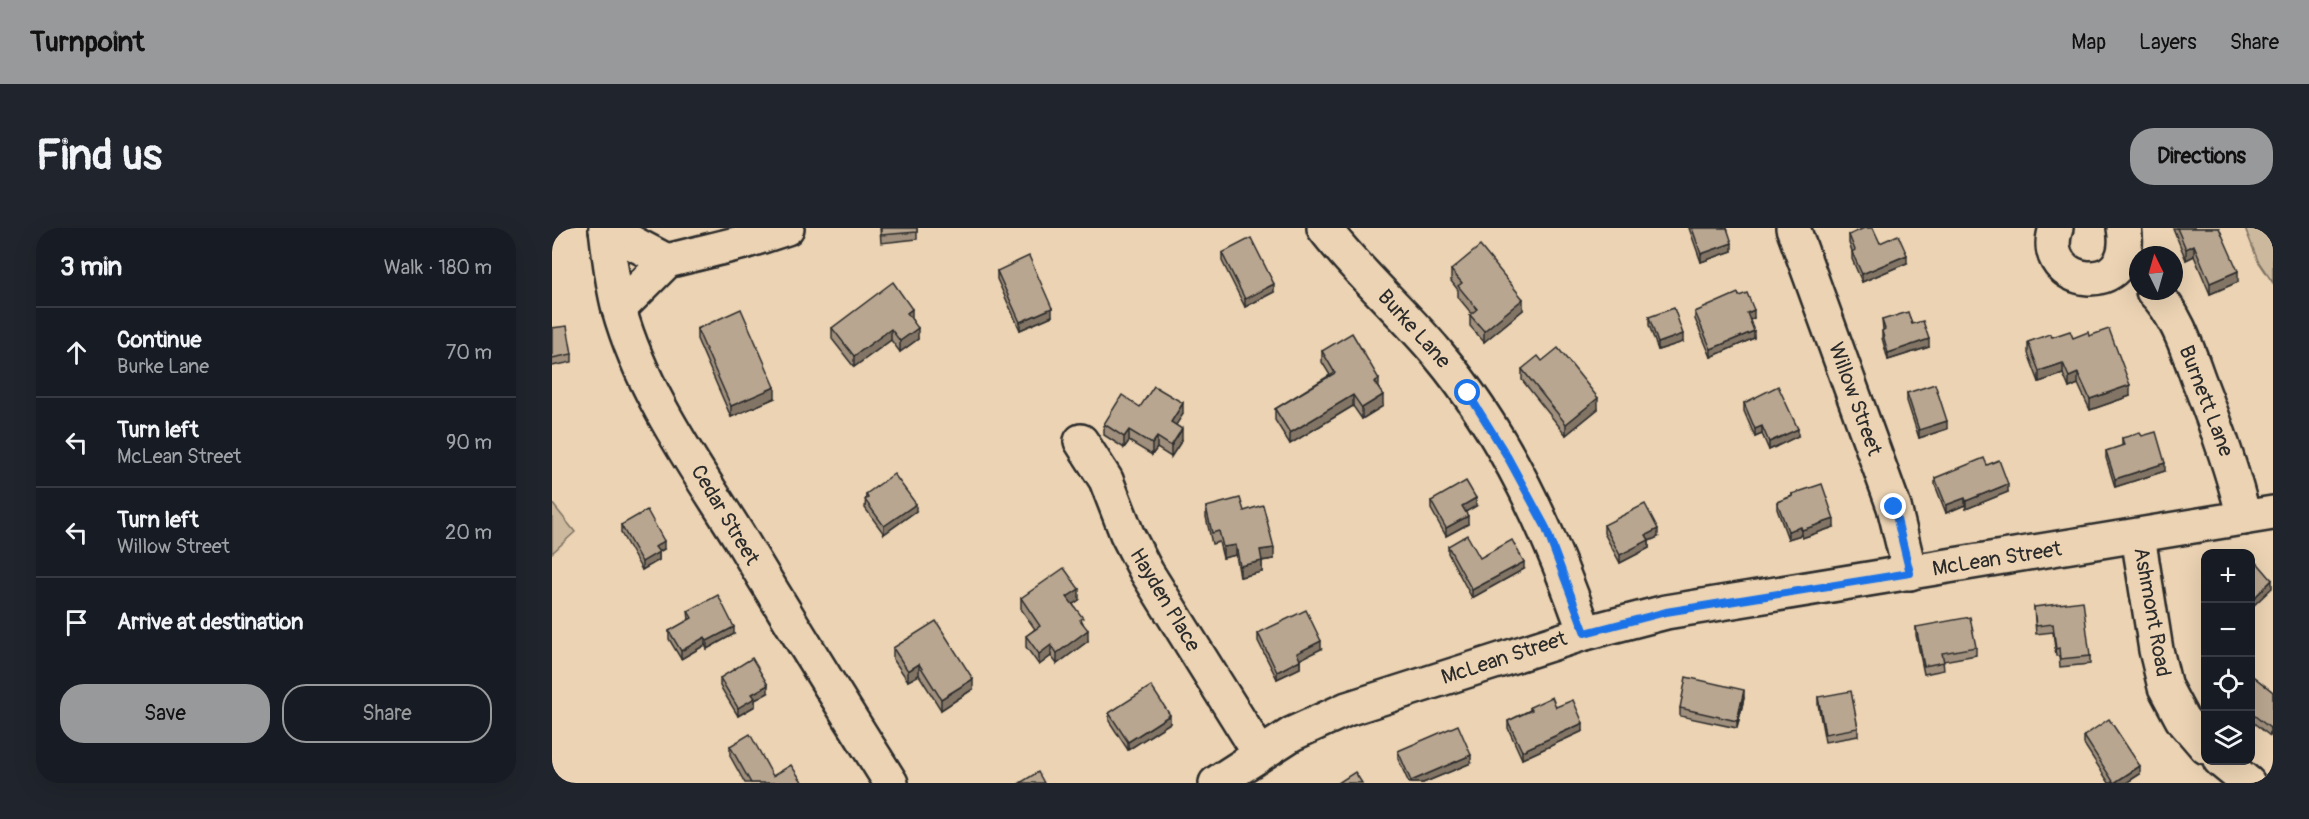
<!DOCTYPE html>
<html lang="en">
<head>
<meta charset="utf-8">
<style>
	body { margin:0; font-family:Pangolin,sans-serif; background:#20242c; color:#f1f3f6 }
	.controls { position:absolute; right:18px; bottom:18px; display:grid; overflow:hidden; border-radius:12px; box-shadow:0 6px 24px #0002 }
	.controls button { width:54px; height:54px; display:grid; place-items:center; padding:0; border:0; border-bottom:2px solid #363941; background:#171b24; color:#f1f3f6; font:30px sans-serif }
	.compass { position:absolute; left:1577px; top:18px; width:54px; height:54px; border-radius:50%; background:#171b24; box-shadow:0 6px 24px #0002; rotate:355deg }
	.stop { position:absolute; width:18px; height:18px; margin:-14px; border:4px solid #1a73e8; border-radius:50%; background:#fff }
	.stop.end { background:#1a73e8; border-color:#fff; box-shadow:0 2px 6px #0008 }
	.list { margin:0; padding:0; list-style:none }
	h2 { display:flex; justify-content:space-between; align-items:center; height:78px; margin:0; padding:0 24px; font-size:26px }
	h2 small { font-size:20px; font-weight:400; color:#9ea1a6 }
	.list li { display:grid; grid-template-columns:39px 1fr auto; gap:18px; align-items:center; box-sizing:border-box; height:90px; padding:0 24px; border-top:2px solid #363941 }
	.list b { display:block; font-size:22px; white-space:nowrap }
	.list p { margin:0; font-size:20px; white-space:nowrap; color:#9ea1a6 }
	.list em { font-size:20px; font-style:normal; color:#9ea1a6 }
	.actions { display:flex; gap:12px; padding:18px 24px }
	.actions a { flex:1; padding:14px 0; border:2px solid #98999b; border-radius:24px; text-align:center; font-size:21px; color:#98999b }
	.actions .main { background:#98999b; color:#111 }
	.icon { flex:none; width:33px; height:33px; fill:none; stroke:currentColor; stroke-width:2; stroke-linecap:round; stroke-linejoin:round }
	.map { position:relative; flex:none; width:1721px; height:555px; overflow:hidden; border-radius:24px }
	header { display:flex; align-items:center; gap:36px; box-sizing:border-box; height:84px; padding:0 30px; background:#98999b; color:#111 }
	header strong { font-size:28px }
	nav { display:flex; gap:33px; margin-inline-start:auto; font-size:21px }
	.intro { display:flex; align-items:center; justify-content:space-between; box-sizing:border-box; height:144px; padding:0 36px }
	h1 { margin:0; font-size:42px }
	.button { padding:15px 27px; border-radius:24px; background:#98999b; color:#111; font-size:21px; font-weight:700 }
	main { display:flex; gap:36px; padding:0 36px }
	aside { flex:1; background:#171b24; border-radius:24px; box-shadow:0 6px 24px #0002 }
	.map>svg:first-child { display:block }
</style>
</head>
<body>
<header>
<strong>Turnpoint</strong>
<nav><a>Map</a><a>Layers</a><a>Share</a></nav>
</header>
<div class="intro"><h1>Find us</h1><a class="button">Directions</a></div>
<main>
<aside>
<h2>3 min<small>Walk · 180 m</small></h2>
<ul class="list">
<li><svg class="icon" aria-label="ahead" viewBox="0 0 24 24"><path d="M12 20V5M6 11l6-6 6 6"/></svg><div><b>Continue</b><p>Burke Lane</p></div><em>70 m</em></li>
<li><svg class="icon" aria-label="left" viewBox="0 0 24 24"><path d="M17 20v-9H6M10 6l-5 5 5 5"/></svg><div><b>Turn left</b><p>McLean Street</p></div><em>90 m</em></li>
<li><svg class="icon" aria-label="left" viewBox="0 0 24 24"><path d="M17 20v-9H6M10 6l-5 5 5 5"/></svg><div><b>Turn left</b><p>Willow Street</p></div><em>20 m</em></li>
<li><svg class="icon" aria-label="arrive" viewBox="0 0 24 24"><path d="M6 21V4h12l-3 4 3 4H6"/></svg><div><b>Arrive at destination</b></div></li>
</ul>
<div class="actions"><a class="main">Save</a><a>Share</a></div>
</aside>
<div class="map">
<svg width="1721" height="555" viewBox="0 0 1721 555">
	<rect width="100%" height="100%" fill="#ebd3b3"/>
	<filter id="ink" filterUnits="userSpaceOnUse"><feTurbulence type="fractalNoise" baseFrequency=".0167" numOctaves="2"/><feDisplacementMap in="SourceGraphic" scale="12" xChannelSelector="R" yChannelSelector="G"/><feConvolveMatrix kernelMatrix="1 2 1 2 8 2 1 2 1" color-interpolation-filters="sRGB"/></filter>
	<g filter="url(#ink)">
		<!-- green -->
		<g fill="#ccb89d" stroke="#7c7264" stroke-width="1.5">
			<path d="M1693,0H1721V55L1706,33Z"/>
			<path d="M0,275L23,304L0,325Z"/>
		</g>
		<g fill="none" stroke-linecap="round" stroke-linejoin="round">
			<!-- minor casing -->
			<g stroke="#2b2b2b" stroke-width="38">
				<g id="minor">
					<path d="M772,0C806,45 849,82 885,125C954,207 998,304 1033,405"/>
					<path d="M1241,0L1342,279L1358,345"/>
					<path d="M1504,0C1483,59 1585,74 1572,0"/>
					<path d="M54,1L115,33"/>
					<path d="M1601,63C1625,86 1636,123 1647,153C1665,199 1681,243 1692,290"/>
					<path d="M67,81L115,33L192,14L235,0"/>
					<path d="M529,213L554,252L575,306L594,343L708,526"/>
					<path d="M1586,308L1604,422L1613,459L1630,491L1654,519"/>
					<path d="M1668,532L1696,555"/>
					<path d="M664,555L740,506L795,481L1033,405L1114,384L1721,285"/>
				</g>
			</g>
			<!-- major casing -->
			<g stroke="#2b2b2b" stroke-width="38">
				<path id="major" d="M54,0C57,27 60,55 67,81C90,164 143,238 188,310C237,392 288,474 339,555"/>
			</g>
			<!-- minor -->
			<use href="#minor" stroke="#ebd3b3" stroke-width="33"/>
			<!-- major -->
			<use href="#major" stroke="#ebd3b3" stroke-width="33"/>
		</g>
		<!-- wall -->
		<g fill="#9f8f7c" stroke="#2b2b2b" stroke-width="1.5">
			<path d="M328,0H365V11L329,15Z"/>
			<path d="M1137,0H1175L1180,23L1149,34Z"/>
			<path d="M1621,0H1667L1686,54L1658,66L1642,28L1634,32Z"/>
			<path d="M1297,7L1355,35L1310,54L1300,31V23L1297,15Z"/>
			<path d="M670,25L722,64L693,79L670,33Z"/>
			<path d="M899,42L971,82L932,114L918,98V87L920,86L906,69V62L899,53Z"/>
			<path d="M445,43L500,88L468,102L445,51Z"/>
			<path d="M1187,68L1202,90L1198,92L1202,110L1159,129L1143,91V84Z"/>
			<path d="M1097,89L1131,114L1106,122L1097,97Z"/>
			<path d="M360,91L366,111L348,124L339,112L302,139L280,111V100Z"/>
			<path d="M1330,92L1360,96L1377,119L1336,132L1330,110V103L1331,102Z"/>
			<path d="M0,100L20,126V134L0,138Z"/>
			<path d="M145,101L223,170L179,189L145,111Z"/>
			<path d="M1537,108L1578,168L1538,182L1526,156L1517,160L1511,146L1487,154L1476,125V114L1500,109L1521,110Z"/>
			<path d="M770,123L827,162L831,178L810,191L801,178L738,216L723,192V181L778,147L770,134Z"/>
			<path d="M990,133L1046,181L1014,207L970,152V141Z"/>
			<path d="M1355,165L1395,201L1367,210L1355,173Z"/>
			<path d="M1192,175L1246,208L1217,222L1210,206L1203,209L1192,183Z"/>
			<path d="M588,179L631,186L623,197L630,212L619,229L605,220L600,227L577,213L572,220L552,207V196Z"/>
			<path d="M1570,210L1613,243L1563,259L1554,230V223L1570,218Z"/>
			<path d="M1435,237L1456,264L1414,281L1413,277L1394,285L1383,257V250Z"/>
			<path d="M314,266L364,283L332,306L313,280Z"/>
			<path d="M1240,266L1282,299L1250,310L1249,307L1236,311L1225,281V274L1240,268Z"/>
			<path d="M879,273L924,278L913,284L916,296L894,308L879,281Z"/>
			<path d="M654,279L692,283L722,331L710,333V344L688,349L684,327L671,330L667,314L660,316L654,289Z"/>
			<path d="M69,297L112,321L107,324V332L90,342L69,305Z"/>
			<path d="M1052,297L1106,309L1097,313V320L1068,335L1052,305Z"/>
			<path d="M896,318L928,330L972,341L920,370L896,325Z"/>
			<path d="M469,370L527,372L521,376L531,395L536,413L505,436L499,428L487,437L474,419V408L483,401L469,381Z"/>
			<path d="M1482,379L1538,428V436L1508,439L1507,428H1504L1501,404L1484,406Z"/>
			<path d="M136,383L182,406L155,421L153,417L129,431L117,411V403L137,392Z"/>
			<path d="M1364,399L1424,419V427L1391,433L1392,442L1372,446L1364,407Z"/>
			<path d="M706,405L769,421L748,431V440L725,451L706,413Z"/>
			<path d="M341,420L421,461L389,482L367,447L356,453L341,431Z"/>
			<path d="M1698,446L1721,464L1718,508L1698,492Z"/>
			<path d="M168,450L216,465L203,472V478L186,488L168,458Z"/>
			<path d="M1266,469L1306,500V508L1273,514L1266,476Z"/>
			<path d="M1192,470L1185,500L1128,488V480Z"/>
			<path d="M978,479H1004L1031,503L970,531L956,500V493L978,482Z"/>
			<path d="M557,485L618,495L576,522L557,493Z"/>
			<path d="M1532,508L1588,546L1574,555H1557L1532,516Z"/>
			<path d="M178,518L221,548L251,555H193L178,528Z"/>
			<path d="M846,523L919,535L871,555H857L846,531Z"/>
		</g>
		<!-- shaded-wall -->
		<g fill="#827465" stroke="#2b2b2b" stroke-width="1.5">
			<path d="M1180,15V23L1149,34V26Z"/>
			<path d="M1642,17V28L1634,32V21Z"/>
			<path d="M1355,27V35L1310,54V46Z"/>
			<path d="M1686,43V54L1658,66V55Z"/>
			<path d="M722,56V64L693,79V71Z"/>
			<path d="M971,71V82L932,114V103Z"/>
			<path d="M500,80V88L468,102V94Z"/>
			<path d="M360,81V91L355,96V85Z"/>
			<path d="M1202,82V90L1195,93V85Z"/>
			<path d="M366,100V111L348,124V113Z"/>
			<path d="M339,101V112L302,139V128Z"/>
			<path d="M1202,103V110L1159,129V121Z"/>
			<path d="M1131,106V114L1106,122V115Z"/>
			<path d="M1377,111V119L1336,132V125Z"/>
			<path d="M1511,135V146L1487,154V143Z"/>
			<path d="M1526,145V156L1517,160V149Z"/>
			<path d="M827,151V162L822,154Z"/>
			<path d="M1578,157V168L1538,182V171Z"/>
			<path d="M223,159V170L179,189V178Z"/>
			<path d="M801,167V178L738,216V205Z"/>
			<path d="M831,167V178L810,191V180Z"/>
			<path d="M1046,170V181L1014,207V196Z"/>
			<path d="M631,175V186L619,205V194Z"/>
			<path d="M1395,193V201L1367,210V202Z"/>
			<path d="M1210,198V206L1203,209V201Z"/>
			<path d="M630,201V212L619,229V218Z"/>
			<path d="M1246,201V208L1217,222V214Z"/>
			<path d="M577,202V213L572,220V209Z"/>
			<path d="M605,209V220L600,227V216Z"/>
			<path d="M1613,235V243L1563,259V251Z"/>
			<path d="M1456,256V264L1414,281V273Z"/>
			<path d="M924,270V278L910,286V278Z"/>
			<path d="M1413,270V277L1394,285V277Z"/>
			<path d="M364,276V283L332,306V298Z"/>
			<path d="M916,288V296L894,308V300Z"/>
			<path d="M1282,291V299L1250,310V302Z"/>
			<path d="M1249,299V307L1236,311V303Z"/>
			<path d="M1106,301V309L1097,313V320L1068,335V327L1094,307Z"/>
			<path d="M112,313V321L105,325L107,324V332L90,342V334L103,319Z"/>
			<path d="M684,317V327L671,330V319Z"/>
			<path d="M722,320V331L708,333V322Z"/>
			<path d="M710,333V344L688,349V338Z"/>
			<path d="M972,334V341L920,370V362Z"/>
			<path d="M1720,352V360L1698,381V374Z"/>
			<path d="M527,361V372L515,380V369Z"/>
			<path d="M182,399V406L155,421V413Z"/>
			<path d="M536,402V413L505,436V425Z"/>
			<path d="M153,409V417L129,431V423Z"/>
			<path d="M769,413V421L745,433V425Z"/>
			<path d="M499,417V428L487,437V426Z"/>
			<path d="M748,432V440L725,451V444Z"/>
			<path d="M367,436V447L356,453V443Z"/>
			<path d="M421,451V461L389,482V471Z"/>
			<path d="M216,457V465L203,472V478L186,488V480L200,466Z"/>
			<path d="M1192,462V470L1185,500V493Z"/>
			<path d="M618,487V495L576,522V514Z"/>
			<path d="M1031,495V503L970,531V523Z"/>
			<path d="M1721,497V505L1718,508V500Z"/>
			<path d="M919,527V535L871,555H859V553Z"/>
			<path d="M1588,538V546L1574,555H1562Z"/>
		</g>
		<!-- building -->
		<g fill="#b9a690" stroke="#2b2b2b" stroke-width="1.5">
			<path d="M329,0H365V4L329,7Z"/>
			<path d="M1140,0H1175L1180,15L1149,26Z"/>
			<path d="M1312,0H1321L1328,15L1346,7L1355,27L1310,46L1300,24L1303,22L1297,7Z"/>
			<path d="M1625,0H1667L1686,43L1658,55L1642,17L1634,21Z"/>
			<path d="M699,10L722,56L693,71L670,25Z"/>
			<path d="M928,18L971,71L932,103L918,87L925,81L906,58L910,55L899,42Z"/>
			<path d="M477,28L500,80L468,94L445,43Z"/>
			<path d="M341,54L360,81L355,85L366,100L348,113L339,101L302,128L280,100Z"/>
			<path d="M1186,65L1187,68L1195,65L1202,82L1195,85L1202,103L1159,121L1143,84Z"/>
			<path d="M1122,80L1131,106L1106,115L1097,89Z"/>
			<path d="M189,81L223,159L179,178L145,101Z"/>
			<path d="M1356,84L1360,96L1371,93L1377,111L1336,125L1330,103L1333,101L1330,92Z"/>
			<path d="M15,98L20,126L0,130V100Z"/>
			<path d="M1557,101L1578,157L1538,171L1526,145L1517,149L1511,135L1487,143L1476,114L1498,106L1500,109L1518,103L1521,110L1536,104L1537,108Z"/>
			<path d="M800,105L827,151L822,154L831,167L810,180L801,167L738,205L723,181L783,145L770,123Z"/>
			<path d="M1006,120L1046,170L1014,196L970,141L986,128L990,133Z"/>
			<path d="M1383,156L1395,193L1367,202L1355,165Z"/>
			<path d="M602,158L631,175L619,194L630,201L619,218L605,209L600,216L577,202L572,209L552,196L570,167L588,179Z"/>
			<path d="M1226,158L1246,201L1217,214L1210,198L1203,201L1192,175Z"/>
			<path d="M1604,204L1613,235L1563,251L1554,223L1572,217L1570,210L1588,205L1590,208Z"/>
			<path d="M1432,230L1435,237L1447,232L1456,256L1414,273L1413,270L1394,277L1383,250Z"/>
			<path d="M342,246L364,276L332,298L313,272L316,270L314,266Z"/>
			<path d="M914,253L924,270L910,278L916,288L894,300L879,273Z"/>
			<path d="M1270,256L1282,291L1250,302L1249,299L1236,303L1225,274L1241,268L1240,266Z"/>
			<path d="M688,270L692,283L711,277L722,320L708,322L710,333L688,338L684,317L671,319L667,303L660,305L654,279Z"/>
			<path d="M1093,276L1106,301L1094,307L1097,312L1068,327L1052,297Z"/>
			<path d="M95,282L112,313L103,319L107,324L90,334L69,297Z"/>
			<path d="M915,307L928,330L960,312L972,334L920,362L896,318Z"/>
			<path d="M1702,331L1720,352L1698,374V334Z"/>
			<path d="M512,340L527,361L515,369L531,390L528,392L536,402L505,425L499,417L487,426L474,408L488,398L469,370Z"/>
			<path d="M166,367L182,399L155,413L153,409L129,423L117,403L140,390L136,383Z"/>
			<path d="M1531,373L1538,428L1508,431L1507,420L1504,421L1501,396L1484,398L1482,379Z"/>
			<path d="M754,382L769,413L745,425L748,432L725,444L706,405Z"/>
			<path d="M1418,389L1424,419L1390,425L1392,434L1372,438L1364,399Z"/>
			<path d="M384,393L421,451L389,471L367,436L356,443L341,420Z"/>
			<path d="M200,430L216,457L200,466L203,470L186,480L168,450Z"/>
			<path d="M1698,446L1721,464V497L1718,500L1698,484Z"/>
			<path d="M1134,449L1192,462L1185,493L1128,480Z"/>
			<path d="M599,458L618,487L576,514L557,485Z"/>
			<path d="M1299,463L1306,500L1273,506L1266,469Z"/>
			<path d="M1000,469L1004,479L1021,472L1031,495L970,523L956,493L980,482L978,479Z"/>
			<path d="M1557,491L1588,538L1562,555L1532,508Z"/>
			<path d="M906,497L919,527L859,553L846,523Z"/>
			<path d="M198,506L221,548L239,537L251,555H199L178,518Z"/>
			<path d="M486,544L492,555H468Z"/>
			<path d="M803,544L810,555H786Z"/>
		</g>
	</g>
	<g fill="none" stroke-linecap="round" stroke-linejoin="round" filter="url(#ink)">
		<!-- route -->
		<path stroke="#1a73e8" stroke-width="8" d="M916,165L955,228L993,298L1033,405L1114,384L1358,345L1342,279"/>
	</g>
	<g text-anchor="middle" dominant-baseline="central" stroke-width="5" stroke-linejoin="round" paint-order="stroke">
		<!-- street labels -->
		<g font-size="21" fill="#2b2b2b" stroke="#ebd3b3">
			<text transform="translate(862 101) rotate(48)">Burke Lane</text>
			<text transform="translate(1303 171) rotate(70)">Willow Street</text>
			<text transform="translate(1654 173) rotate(69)">Burnett Lane</text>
			<text transform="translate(173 287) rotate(59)">Cedar Street</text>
			<text transform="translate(1445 331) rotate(-9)">McLean Street</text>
			<text transform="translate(613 372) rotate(59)">Hayden Place</text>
			<text transform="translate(1600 384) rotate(80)">Ashmont Road</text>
			<text transform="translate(952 430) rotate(-18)">McLean Street</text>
		</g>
	</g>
</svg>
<div class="controls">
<button>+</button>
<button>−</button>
<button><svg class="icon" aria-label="locate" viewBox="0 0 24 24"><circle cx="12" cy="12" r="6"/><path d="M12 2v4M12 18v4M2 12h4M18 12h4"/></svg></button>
<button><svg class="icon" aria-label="layers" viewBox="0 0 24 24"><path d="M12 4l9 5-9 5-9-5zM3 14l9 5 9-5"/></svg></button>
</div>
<svg class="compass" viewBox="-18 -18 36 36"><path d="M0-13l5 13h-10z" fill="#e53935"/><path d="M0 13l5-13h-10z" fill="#9ea1a6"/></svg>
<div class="stop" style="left:916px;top:165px"></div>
<div class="stop end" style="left:1342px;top:279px"></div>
</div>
</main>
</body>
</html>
